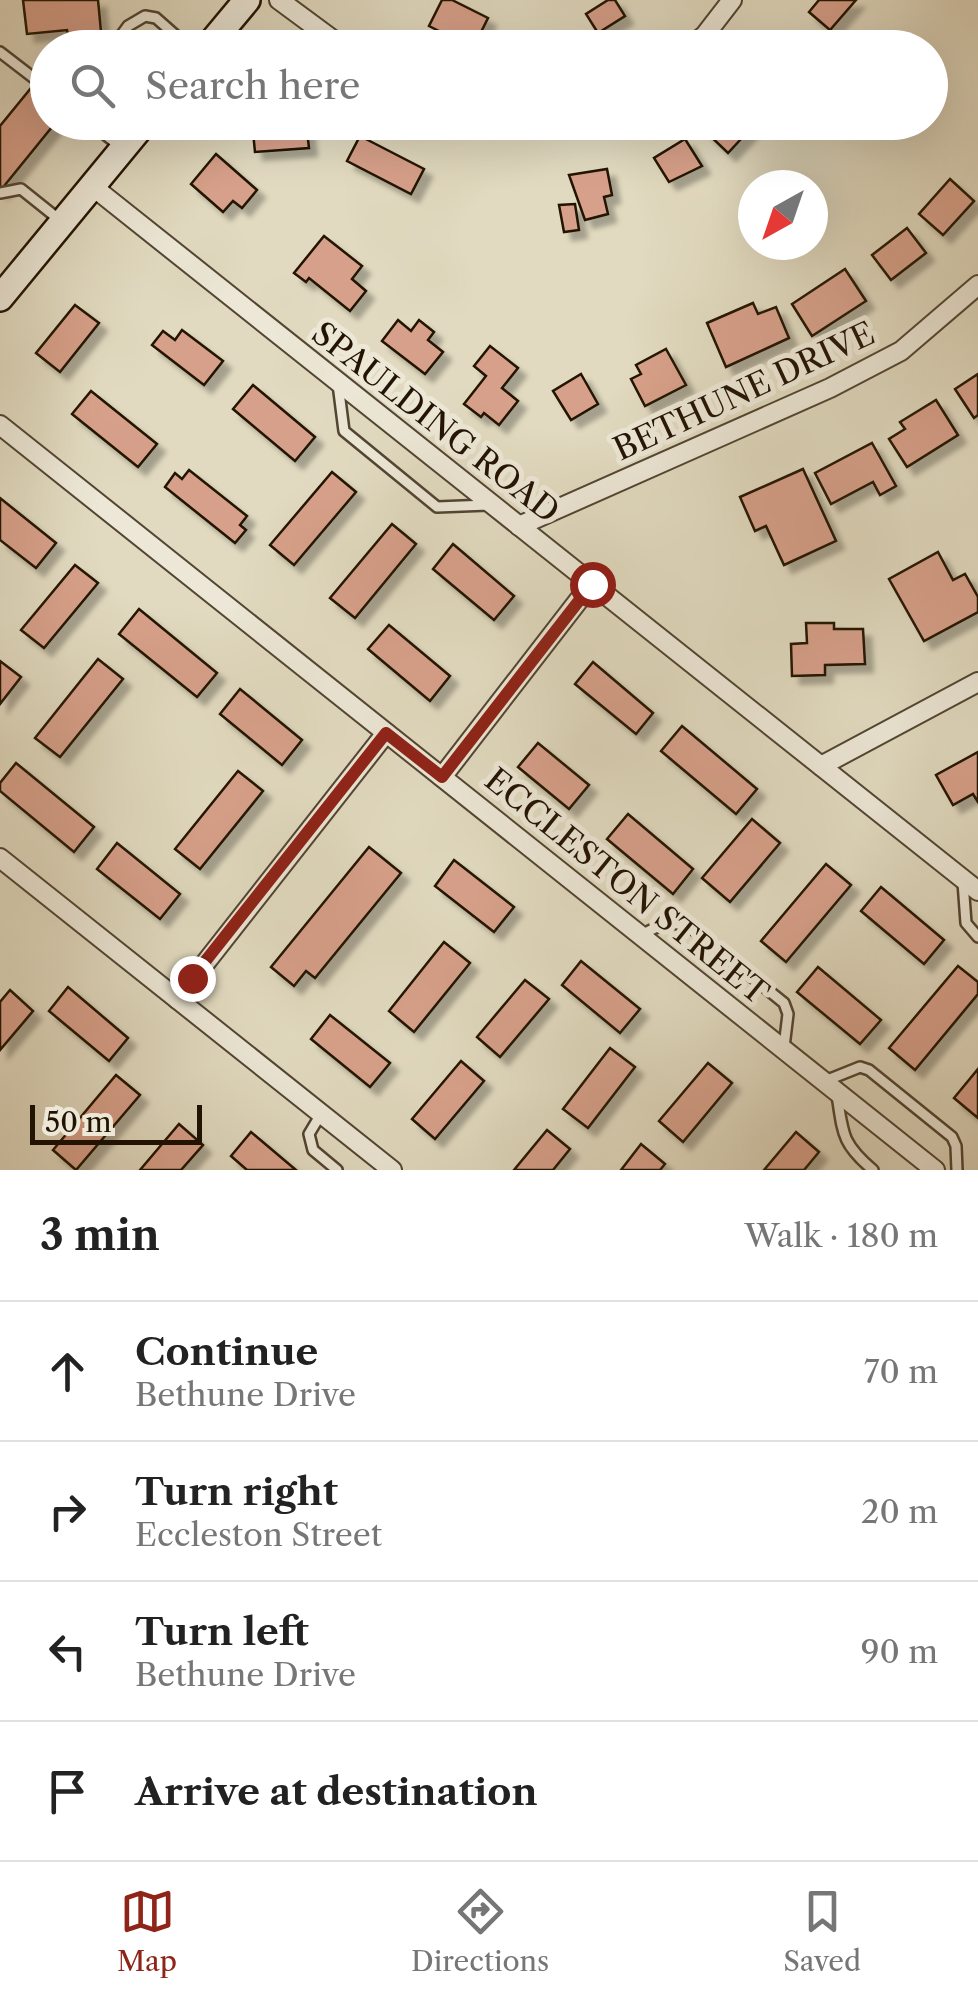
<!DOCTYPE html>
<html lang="en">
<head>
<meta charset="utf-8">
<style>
	body { margin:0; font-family:"Libre Caslon Text",serif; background:#f6f6f6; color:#222 }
	.compass { position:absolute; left:738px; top:170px; width:90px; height:90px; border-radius:50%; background:#fff; box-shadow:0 10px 40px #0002; rotate:220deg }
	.scale { position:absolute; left:30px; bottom:25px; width:172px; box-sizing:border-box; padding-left:10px; border:5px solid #231303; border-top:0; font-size:28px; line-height:35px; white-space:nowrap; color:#231303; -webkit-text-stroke:8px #ece7d6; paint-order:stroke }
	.stop { position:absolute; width:30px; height:30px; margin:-22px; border:8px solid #8f2418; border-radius:50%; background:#fff }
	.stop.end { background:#8f2418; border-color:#fff; box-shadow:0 2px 10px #0008 }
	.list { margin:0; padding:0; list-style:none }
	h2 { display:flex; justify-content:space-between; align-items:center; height:130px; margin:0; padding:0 40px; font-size:42px }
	h2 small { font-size:32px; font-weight:400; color:#767676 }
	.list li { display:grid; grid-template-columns:65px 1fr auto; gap:30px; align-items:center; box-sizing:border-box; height:140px; padding:0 40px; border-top:2px solid #e0e0e0 }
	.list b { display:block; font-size:38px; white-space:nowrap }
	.list p { margin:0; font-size:32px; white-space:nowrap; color:#767676 }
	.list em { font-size:32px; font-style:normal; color:#767676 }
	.icon { flex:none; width:55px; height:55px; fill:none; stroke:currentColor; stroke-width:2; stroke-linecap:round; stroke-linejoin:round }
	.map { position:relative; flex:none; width:978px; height:1170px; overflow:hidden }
	.search { position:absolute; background:#fff; box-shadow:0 10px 40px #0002; left:30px; right:30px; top:30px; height:110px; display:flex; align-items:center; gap:25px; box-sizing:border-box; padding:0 35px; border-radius:55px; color:#767676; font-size:38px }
	.sheet { height:690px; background:#fff }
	nav { display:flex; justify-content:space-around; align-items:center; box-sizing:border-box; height:140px; border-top:2px solid #e0e0e0; background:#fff; font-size:28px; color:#767676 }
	nav a { display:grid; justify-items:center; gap:5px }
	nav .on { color:#8f2418 }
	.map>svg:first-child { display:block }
</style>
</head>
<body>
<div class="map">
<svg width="978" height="1170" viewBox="0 0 978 1170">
	<defs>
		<filter id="shadow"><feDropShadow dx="8" dy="8" stdDeviation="2.5" flood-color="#0004"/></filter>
	</defs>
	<rect width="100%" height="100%" fill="#e1dac0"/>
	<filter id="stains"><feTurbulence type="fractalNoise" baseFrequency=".002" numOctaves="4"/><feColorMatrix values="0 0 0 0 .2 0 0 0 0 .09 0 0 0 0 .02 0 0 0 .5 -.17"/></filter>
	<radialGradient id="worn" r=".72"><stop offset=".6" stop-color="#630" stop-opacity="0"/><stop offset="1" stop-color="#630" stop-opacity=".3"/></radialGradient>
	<!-- building -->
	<g fill="#d7a08a" stroke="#231303" stroke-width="2.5" filter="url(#shadow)">
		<path d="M23,0H98L101,32L68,35L67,30L27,34Z"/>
		<path d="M442,0H452L488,18L476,42L462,35L459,41L429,26Z"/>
		<path d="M608,0H615L625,16L598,33L586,14Z"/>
		<path d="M819,0H856L830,30L809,12Z"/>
		<path d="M798,36L811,48H787Z"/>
		<path d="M31,88L48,101V122H56L0,191V126Z"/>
		<path d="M252,122H306L309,148L255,152Z"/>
		<path d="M713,122H749L753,126L728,153L705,131Z"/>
		<path d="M360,136L424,169L411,194L347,161Z"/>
		<path d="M685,139L702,166L669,182L654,158Z"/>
		<path d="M216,154L257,190L242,208L233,201L223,212L191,184Z"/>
		<path d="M607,169L612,195L604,197L608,214L585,220L569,175Z"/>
		<path d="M950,179L974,201L943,235L919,214Z"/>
		<path d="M575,204L579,230L564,232L559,205Z"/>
		<path d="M907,228L926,253L891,280L872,255Z"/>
		<path d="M324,236L362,266L352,279L366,291L350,311L309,278L306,282L294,273Z"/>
		<path d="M845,269L866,301L812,336L792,304Z"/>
		<path d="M753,303L758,314L776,307L789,338L726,367L707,323Z"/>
		<path d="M75,305L99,323L60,372L36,353Z"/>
		<path d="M398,320L411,331L419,320L434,332L428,340L443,352L425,374L382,341Z"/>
		<path d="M182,330L223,361L204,385L152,345L163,331L175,340Z"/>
		<path d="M490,346L518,368L502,388L518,401L499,425L484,413L481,417L464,404L486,376L474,366Z"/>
		<path d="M666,349L686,385L645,406L631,379L641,374L636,365Z"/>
		<path d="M581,374L598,404L571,420L553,391Z"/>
		<path d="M978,374V415L974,418L955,389Z"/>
		<path d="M253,385L315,437L295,461L233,409Z"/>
		<path d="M91,391L157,444L138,467L72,414Z"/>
		<path d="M936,400L958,435L907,467L889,439L905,429L900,422Z"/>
		<path d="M872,443L896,486L880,495L873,482L831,504L815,473Z"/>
		<path d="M803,469L836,541L784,565L766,526L755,531L740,497Z"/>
		<path d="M189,470L247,516L240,525L246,530L235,543L165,487L175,473L182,479Z"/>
		<path d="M332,472L356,492L294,565L270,545Z"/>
		<path d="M0,498L56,543L36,568L0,540Z"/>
		<path d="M392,524L416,544L355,618L330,598Z"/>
		<path d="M453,544L514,596L494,620L433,569Z"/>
		<path d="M938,552L953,580L965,574L978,597V612L924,641L889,579Z"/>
		<path d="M75,565L98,583L44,648L21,630Z"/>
		<path d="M139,609L217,673L197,697L119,634Z"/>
		<path d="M806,623H834V629H863L865,664L825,665V675L792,676L791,644L807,643Z"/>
		<path d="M389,625L450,676L430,701L368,649Z"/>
		<path d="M98,659L123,679L60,757L35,738Z"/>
		<path d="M0,661L21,677L0,704Z"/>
		<path d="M593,662L653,713L636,734L575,684Z"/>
		<path d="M240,689L302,740L282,765L220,714Z"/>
		<path d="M682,726L757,789L736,814L661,751Z"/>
		<path d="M538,743L589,785L569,809L518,767Z"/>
		<path d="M978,752V802L973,794L953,805L936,775Z"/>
		<path d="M16,763L94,827L74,852L0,791V783Z"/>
		<path d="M238,771L263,791L200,869L175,849Z"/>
		<path d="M628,814L693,869L673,894L607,839Z"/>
		<path d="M752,819L780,843L730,902L702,878Z"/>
		<path d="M117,843L180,894L160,919L97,869Z"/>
		<path d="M369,847L401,873L315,978L306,971L294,986L271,967Z"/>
		<path d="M454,860L514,907L494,932L435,886Z"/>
		<path d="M826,864L851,885L786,962L761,941Z"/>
		<path d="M881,887L944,940L924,964L861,911Z"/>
		<path d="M444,942L470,963L414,1032L389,1011Z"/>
		<path d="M581,961L640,1009L620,1033L562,985Z"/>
		<path d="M958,966L978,982V994L915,1070L889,1048Z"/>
		<path d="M818,967L881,1020L860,1044L797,992Z"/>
		<path d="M525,980L549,999L500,1057L477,1037Z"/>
		<path d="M68,987L128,1038L109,1061L49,1011Z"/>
		<path d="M10,990L33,1011L0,1050V1002Z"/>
		<path d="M330,1015L390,1063L370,1087L311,1039Z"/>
		<path d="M610,1048L635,1067L588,1128L563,1109Z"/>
		<path d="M461,1061L484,1081L435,1139L412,1119Z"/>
		<path d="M708,1063L732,1083L683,1142L659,1121Z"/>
		<path d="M978,1069V1118L954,1098Z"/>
		<path d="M116,1075L140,1095L76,1170L53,1150Z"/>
		<path d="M179,1124L203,1145L181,1170H140Z"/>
		<path d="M547,1130L570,1149L553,1170H514Z"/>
		<path d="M251,1132L296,1170H247L231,1156Z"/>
		<path d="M796,1132L819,1152L804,1170H764Z"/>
		<path d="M641,1144L665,1164L660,1170H621Z"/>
	</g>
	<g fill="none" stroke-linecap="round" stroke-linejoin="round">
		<!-- lane casing -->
		<g stroke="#524532" stroke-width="14">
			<g id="lane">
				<path d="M112,48L128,26L145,16L156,18L190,48"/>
				<path d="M0,52L48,89"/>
				<path d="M89,122L121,147"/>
				<path d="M0,193L21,189L61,221"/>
				<path d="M338,384L344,431L437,507L488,505"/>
				<path d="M963,882L966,923L978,937"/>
				<path d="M641,935L667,922L689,926L784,1003L788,1014L784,1047"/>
				<path d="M825,1081L860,1067L869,1070L952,1137L956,1146L957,1170"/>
				<path d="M837,1095C843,1134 842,1144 873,1170"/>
				<path d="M321,1114L309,1134L313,1150L337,1170"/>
			</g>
		</g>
		<!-- street casing -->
		<g stroke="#524532" stroke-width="22">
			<g id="street">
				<path d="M279,0L344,48"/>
				<path d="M689,48L705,35L732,0"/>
				<path d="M92,186L978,891"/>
				<path d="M0,425L935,1170"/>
				<path d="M519,526L830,388L901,351L978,285"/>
				<path d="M821,766L978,682"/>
				<path d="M442,777L592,583"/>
				<path d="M0,858L392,1170"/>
				<path d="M177,999L386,733"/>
			</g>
		</g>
		<!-- secondary casing -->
		<g stroke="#231303" stroke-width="30">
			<g id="secondary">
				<path d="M207,48L247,0"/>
				<path d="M0,298L145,122"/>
			</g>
		</g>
		<!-- lane -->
		<use href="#lane" stroke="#ece7d6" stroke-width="9"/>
		<!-- street -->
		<use href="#street" stroke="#ece7d6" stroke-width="18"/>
		<!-- secondary -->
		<use href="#secondary" stroke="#ece7d6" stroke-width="25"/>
	</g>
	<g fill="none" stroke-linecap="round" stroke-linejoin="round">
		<!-- route -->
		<path stroke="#8f2418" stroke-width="12" d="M192,978L386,733L442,777L592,584"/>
	</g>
	<g text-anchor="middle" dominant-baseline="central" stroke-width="10" stroke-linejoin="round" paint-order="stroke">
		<!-- street labels -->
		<g font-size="32" fill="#231303" stroke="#ece7d6">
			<text transform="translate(744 391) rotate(-25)">BETHUNE DRIVE</text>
			<text transform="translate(436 422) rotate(38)">SPAULDING ROAD</text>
			<text transform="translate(627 886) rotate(39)">ECCLESTON STREET</text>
		</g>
	</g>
	<rect width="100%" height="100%" filter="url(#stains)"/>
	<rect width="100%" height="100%" fill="url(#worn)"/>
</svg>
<svg class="compass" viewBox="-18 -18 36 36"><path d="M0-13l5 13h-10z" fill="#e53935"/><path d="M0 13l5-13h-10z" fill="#767676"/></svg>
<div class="scale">50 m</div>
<div class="stop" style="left:592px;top:584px"></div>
<div class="stop end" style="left:192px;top:978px"></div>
<div class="search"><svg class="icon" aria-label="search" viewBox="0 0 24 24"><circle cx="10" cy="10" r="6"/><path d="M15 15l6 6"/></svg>Search here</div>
</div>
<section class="sheet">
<h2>3 min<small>Walk · 180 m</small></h2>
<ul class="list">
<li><svg class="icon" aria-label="ahead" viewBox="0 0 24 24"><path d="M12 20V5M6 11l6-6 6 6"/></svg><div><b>Continue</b><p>Bethune Drive</p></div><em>70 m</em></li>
<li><svg class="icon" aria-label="right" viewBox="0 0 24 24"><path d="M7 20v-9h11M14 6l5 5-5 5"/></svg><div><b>Turn right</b><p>Eccleston Street</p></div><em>20 m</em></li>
<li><svg class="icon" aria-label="left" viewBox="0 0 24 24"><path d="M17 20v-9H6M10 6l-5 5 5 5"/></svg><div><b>Turn left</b><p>Bethune Drive</p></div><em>90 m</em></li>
<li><svg class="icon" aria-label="arrive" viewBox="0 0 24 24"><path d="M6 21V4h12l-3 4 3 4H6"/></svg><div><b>Arrive at destination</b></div></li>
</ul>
</section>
<nav>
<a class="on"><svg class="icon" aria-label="map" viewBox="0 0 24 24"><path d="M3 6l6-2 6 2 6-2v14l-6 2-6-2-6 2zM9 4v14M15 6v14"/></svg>Map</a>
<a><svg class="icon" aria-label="directions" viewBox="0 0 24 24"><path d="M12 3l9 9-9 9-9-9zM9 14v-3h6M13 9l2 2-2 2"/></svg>Directions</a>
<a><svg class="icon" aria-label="saved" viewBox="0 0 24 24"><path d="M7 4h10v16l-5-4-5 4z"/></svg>Saved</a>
</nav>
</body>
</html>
